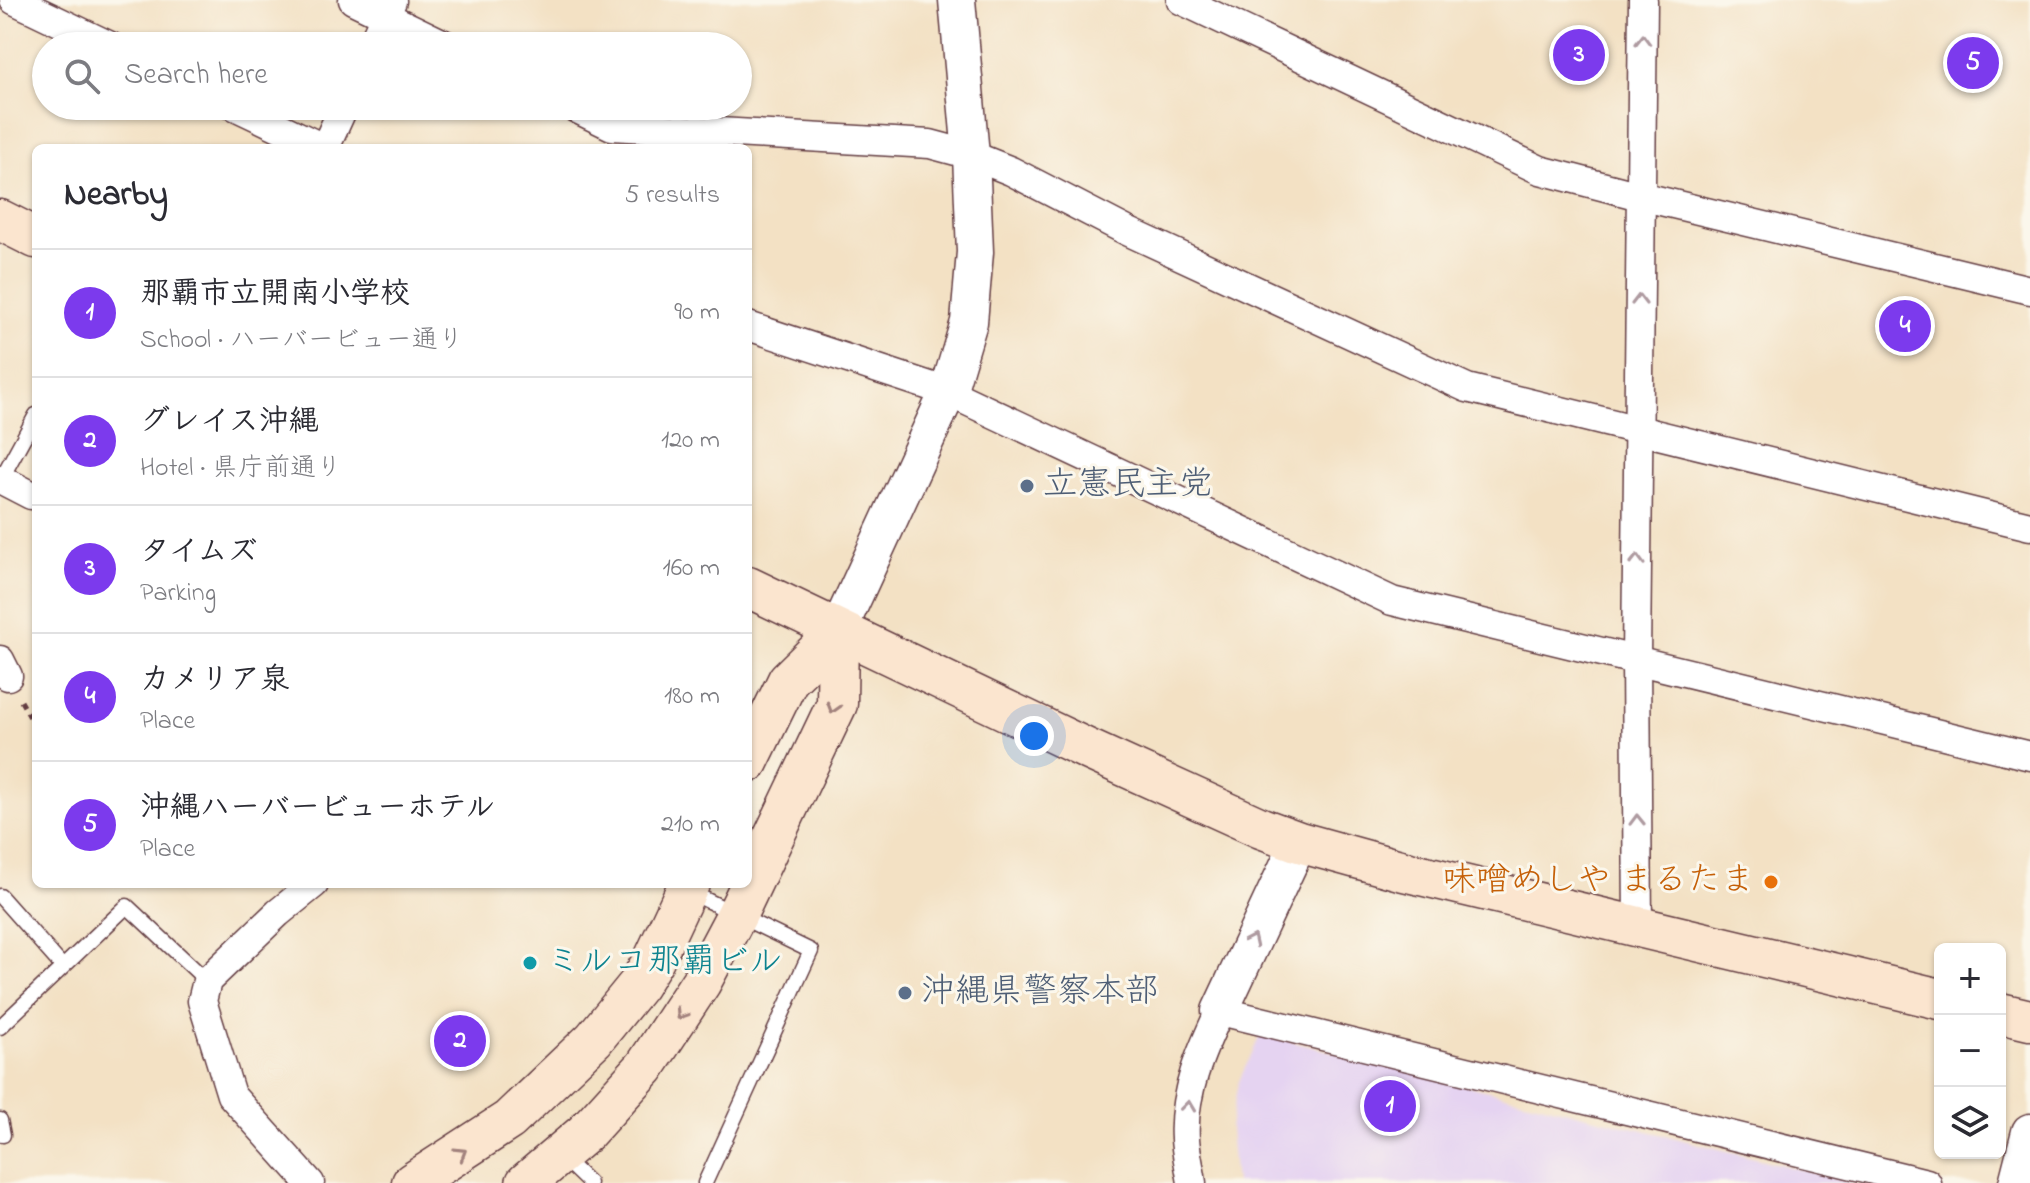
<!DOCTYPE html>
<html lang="en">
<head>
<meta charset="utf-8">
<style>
	body { margin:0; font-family:"Indie Flower","Klee One",sans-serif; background:#f7f7f7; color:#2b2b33 }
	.controls { position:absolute; right:24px; bottom:24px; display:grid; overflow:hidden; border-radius:12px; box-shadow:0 2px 6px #0004 }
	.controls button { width:72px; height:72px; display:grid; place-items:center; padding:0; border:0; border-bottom:2px solid #e1e1e2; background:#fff; color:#2b2b33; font:40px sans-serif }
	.you { position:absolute; left:1034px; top:736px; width:28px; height:28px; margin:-20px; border:6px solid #fff; border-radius:50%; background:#1a73e8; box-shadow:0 0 0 12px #1a73e833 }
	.badge { display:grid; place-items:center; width:52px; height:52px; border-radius:50%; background:#7c3aed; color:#fff; font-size:26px; font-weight:700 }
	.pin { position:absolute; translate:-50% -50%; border:4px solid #fff; box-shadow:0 2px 8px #0006 }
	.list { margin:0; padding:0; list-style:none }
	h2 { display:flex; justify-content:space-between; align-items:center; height:104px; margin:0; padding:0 32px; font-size:34px }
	h2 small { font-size:26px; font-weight:400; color:#7c7c81 }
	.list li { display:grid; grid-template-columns:52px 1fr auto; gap:24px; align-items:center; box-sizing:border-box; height:128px; padding:0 32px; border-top:2px solid #e1e1e2 }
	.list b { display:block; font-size:30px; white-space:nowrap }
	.list p { margin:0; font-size:26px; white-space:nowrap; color:#7c7c81 }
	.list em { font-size:26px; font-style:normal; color:#7c7c81 }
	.icon { flex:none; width:44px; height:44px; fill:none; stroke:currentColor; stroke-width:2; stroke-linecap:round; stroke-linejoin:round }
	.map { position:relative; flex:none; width:2030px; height:1183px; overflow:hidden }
	.search { position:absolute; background:#fff; box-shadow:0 2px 6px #0004; left:32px; top:32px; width:720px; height:88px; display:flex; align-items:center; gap:20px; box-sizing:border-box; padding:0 28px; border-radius:44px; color:#7c7c81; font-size:30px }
	.panel { position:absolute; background:#fff; box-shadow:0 2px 6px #0004; left:32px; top:144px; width:720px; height:744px; border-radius:12px }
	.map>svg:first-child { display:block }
</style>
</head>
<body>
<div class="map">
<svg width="2030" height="1183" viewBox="0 0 2030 1183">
	<rect width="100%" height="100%" fill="#fbf7ec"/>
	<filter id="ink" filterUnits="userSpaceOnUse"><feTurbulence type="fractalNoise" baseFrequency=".0125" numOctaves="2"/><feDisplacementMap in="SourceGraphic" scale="16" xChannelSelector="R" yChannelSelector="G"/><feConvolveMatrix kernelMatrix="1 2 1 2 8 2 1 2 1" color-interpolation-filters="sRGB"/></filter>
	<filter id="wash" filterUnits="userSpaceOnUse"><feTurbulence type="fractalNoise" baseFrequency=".006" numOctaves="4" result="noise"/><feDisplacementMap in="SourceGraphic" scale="32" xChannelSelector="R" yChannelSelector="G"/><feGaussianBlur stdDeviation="1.8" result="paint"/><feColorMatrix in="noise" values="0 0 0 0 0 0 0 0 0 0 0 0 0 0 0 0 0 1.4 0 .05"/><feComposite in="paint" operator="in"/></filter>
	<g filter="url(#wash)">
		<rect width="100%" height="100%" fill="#f3e1c4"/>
		<!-- built -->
		<path fill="#e5d3f1" d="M1261,1034L1855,1183H1235L1230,1128L1238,1083Z"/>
	</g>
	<g filter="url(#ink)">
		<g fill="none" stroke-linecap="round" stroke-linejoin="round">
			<!-- service casing -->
			<g stroke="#633c42" stroke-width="17">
				<g id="service">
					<path d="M0,481L36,415"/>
					<path d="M688,891L811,951L705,1183"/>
					<path d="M0,896L62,966"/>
					<path d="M0,1027L127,906L207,981"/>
					<path d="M0,1120L3,1135"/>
					<path d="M560,1155L589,1183"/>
				</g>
			</g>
			<!-- minor casing -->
			<g stroke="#633c42" stroke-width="31">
				<g id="minor">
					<path d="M14,0L110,46"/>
					<path d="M353,0L448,46"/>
					<path d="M1181,0L1540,170L1640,196L2030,290"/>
					<path d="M371,46L392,1"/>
					<path d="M235,106L323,148"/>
					<path d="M571,106L612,126L930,144L971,155L1011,171L1127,231L1467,388L2030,526"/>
					<path d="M325,148L344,106"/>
					<path d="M748,326L948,392L1392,601L2030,756"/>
					<path d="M0,479L31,495"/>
					<path d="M0,660L8,676"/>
					<path d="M1638,926L1636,659L1643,0"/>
					<path d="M310,1183L231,1095L202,1001L207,981L278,913L314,884"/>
					<path d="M1192,1183C1190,1168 1186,1154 1185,1139C1182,1094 1201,1051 1220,1011L1927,1183"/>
				</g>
			</g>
			<!-- tertiary casing -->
			<g stroke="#633c42" stroke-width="39">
				<g id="tertiary">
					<path d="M838,631L948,392L969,322L975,252L971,155L957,0"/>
					<path d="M1220,1011L1299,842"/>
					<path d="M2017,1183L2030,1132"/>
				</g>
			</g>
			<!-- secondary casing -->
			<g stroke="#633c42" stroke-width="43">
				<g id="secondary">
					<path d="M0,220L36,238"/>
					<path d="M748,587L1085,748L1261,828L1299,842L1400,870L1940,999"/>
					<path d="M748,762L788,680L838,631"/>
					<path d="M2000,1013L2030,1020"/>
					<path d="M412,1183L509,1120L594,1039L638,985L654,959L689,884"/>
					<path d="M526,1183L585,1133L645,1067L701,982L737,914L837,704L838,631"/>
				</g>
			</g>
			<!-- path -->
			<path stroke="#633c42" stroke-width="5" stroke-dasharray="6 6" stroke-linecap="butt" d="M21,701L36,728"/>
			<!-- service -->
			<use href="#service" stroke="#fff" stroke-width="14"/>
			<!-- minor -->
			<use href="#minor" stroke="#fff" stroke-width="28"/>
			<!-- tertiary -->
			<use href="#tertiary" stroke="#fff" stroke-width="36"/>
			<!-- secondary -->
			<use href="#secondary" stroke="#fbe5cf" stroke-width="40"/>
		</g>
		<!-- one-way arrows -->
		<defs><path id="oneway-chevron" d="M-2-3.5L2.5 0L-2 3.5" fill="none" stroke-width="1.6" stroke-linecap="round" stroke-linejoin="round" transform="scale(2)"/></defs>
		<g stroke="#ae9aa0">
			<use href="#oneway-chevron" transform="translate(1643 40) rotate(-89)"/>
			<use href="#oneway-chevron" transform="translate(1639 300) rotate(-90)"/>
			<use href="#oneway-chevron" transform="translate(1637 560) rotate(-89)"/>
			<use href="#oneway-chevron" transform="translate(1637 820) rotate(-91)"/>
			<use href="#oneway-chevron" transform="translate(1252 940) rotate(-65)"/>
			<use href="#oneway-chevron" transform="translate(1188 1106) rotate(-83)"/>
		</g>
		<g stroke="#a2827d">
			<use href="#oneway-chevron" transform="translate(833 708) rotate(107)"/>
			<use href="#oneway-chevron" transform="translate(681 1014) rotate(123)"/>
			<use href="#oneway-chevron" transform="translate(461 1153) rotate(-32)"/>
		</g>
	</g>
	<!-- markers -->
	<g fill="#5c6f8a" stroke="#fbf7ec" stroke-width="3">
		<circle cx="1027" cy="486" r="8"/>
		<circle cx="905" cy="993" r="8"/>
	</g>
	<circle fill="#e8710a" stroke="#fbf7ec" stroke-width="3" cx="1771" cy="882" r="8"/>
	<circle fill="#0f9aa8" stroke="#fbf7ec" stroke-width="3" cx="530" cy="963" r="8"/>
	<g text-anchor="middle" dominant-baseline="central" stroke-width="6" stroke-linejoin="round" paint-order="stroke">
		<!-- service labels -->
		<g font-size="34" fill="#4e5e75" stroke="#fbf7ec" text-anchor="start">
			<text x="1043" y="486">立憲民主党</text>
			<text x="921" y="993">沖縄県警察本部</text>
		</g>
		<!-- food labels -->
		<g font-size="34" fill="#c56008" stroke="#fbf7ec" text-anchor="end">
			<text x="1755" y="882">味噌めしや まるたま</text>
		</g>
		<!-- culture labels -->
		<g font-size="34" fill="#0d838f" stroke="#fbf7ec" text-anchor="start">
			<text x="546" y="963">ミルコ那覇ビル</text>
		</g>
	</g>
</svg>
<div class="controls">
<button>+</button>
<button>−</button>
<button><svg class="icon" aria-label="layers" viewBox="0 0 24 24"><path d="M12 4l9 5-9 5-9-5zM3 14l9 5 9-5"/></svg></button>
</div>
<div class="you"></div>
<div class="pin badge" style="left:1390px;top:1106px">1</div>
<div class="pin badge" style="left:460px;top:1041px">2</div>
<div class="pin badge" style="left:1579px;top:55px">3</div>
<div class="pin badge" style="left:1905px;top:326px">4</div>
<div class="pin badge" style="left:1973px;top:63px">5</div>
<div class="search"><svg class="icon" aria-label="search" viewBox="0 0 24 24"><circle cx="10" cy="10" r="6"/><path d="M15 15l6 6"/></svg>Search here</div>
<section class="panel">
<h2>Nearby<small>5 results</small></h2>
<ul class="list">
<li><span class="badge">1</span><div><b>那覇市立開南小学校</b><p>School · ハーバービュー通り</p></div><em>90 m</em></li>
<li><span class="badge">2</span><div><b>グレイス沖縄</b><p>Hotel · 県庁前通り</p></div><em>120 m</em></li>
<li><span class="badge">3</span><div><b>タイムズ</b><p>Parking</p></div><em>160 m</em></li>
<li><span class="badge">4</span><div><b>カメリア泉</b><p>Place</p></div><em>180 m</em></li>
<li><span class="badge">5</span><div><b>沖縄ハーバービューホテル</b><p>Place</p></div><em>210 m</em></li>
</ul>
</section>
</div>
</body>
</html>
